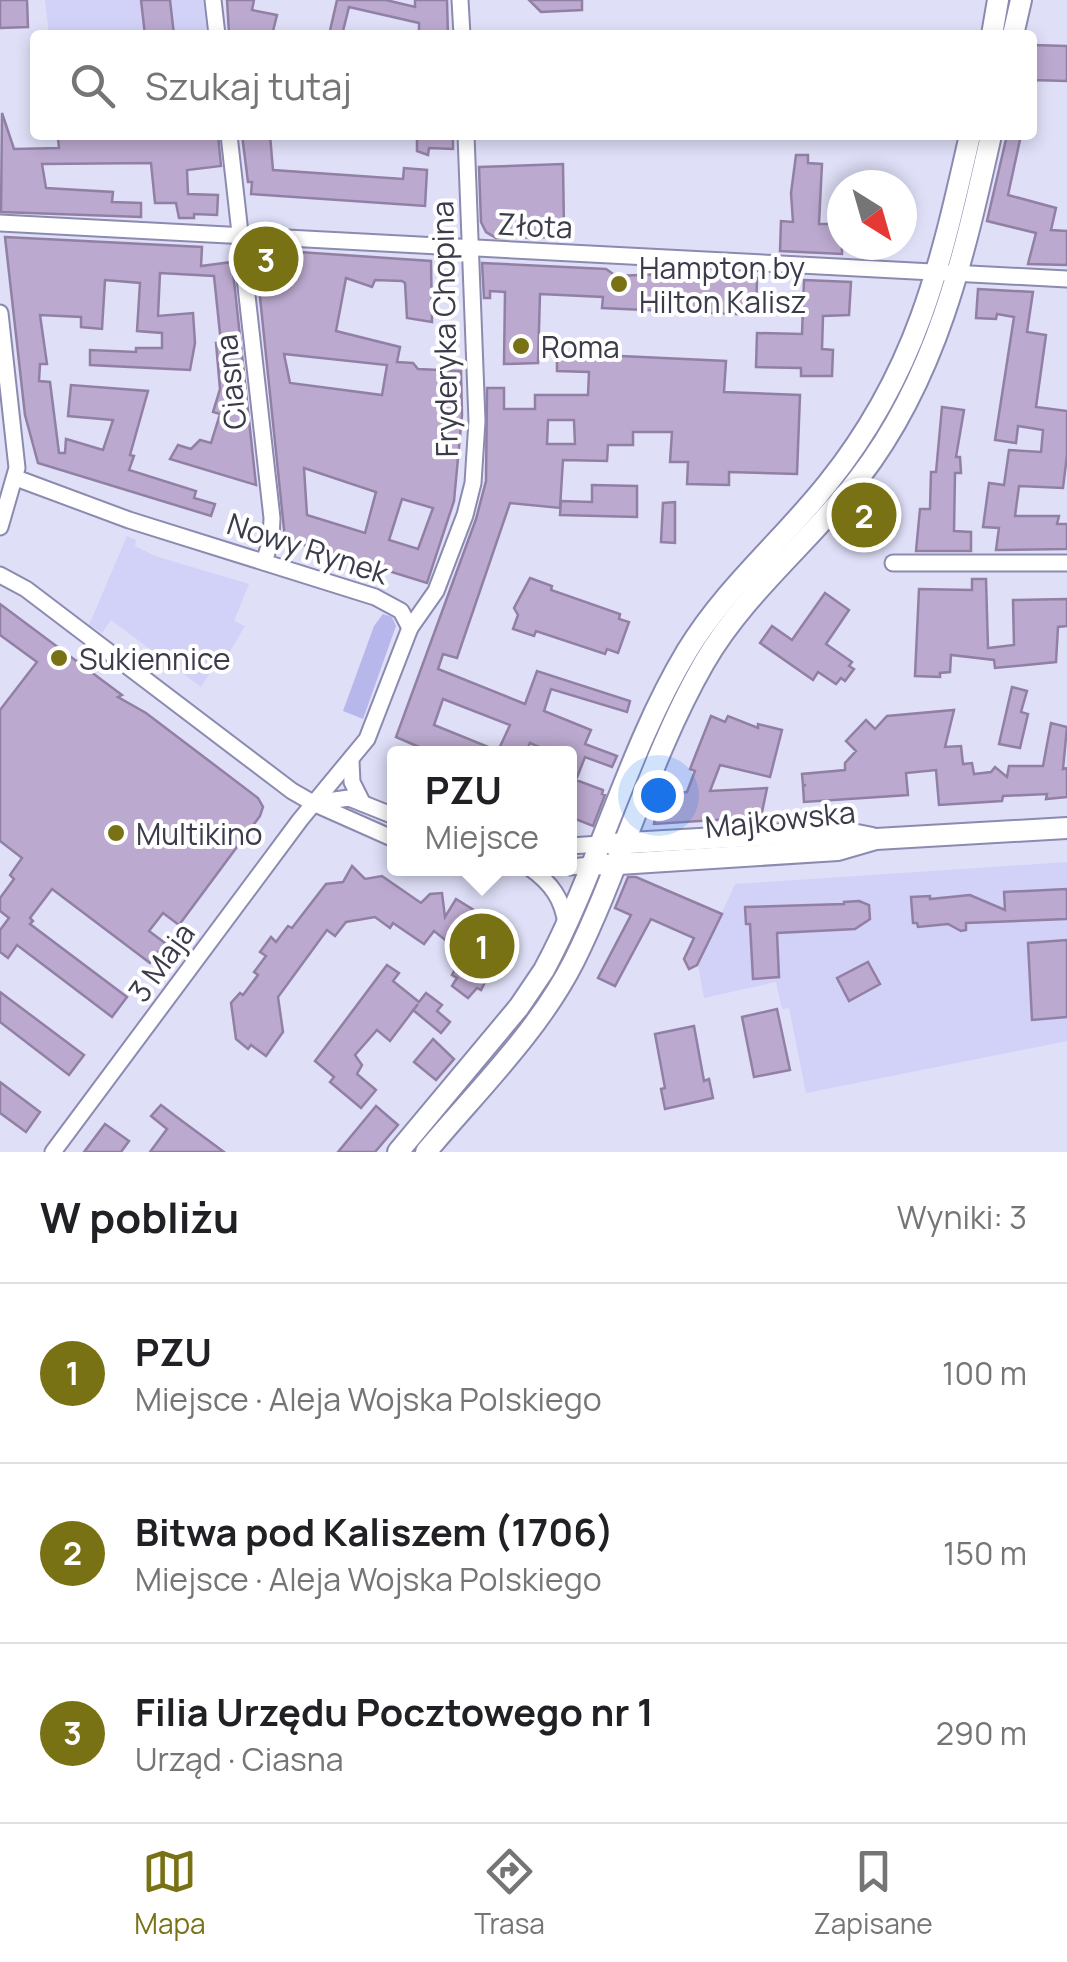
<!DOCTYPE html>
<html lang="pl">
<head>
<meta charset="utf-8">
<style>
	body { margin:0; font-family:Manrope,sans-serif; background:#f6f6f6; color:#202124 }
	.compass { position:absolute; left:827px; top:170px; width:90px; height:90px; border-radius:50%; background:#fff; box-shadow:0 5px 15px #0003; rotate:143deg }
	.you { position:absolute; left:658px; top:795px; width:35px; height:35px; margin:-25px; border:8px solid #fff; border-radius:50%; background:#1a73e8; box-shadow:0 0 0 15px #1a73e833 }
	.badge { display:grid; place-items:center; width:65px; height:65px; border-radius:50%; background:#787215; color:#fff; font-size:32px; font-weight:700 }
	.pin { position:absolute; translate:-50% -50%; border:5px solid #fff; box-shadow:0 2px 10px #0006 }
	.popup { position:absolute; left:387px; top:746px; width:190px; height:130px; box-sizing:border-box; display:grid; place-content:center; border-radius:10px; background:#fff; filter:drop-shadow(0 2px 8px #0005); font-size:32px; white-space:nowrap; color:#757577 }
	.popup b { font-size:38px; color:#202124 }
	.popup::after { content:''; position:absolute; left:50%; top:100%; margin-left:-20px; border:20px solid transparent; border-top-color:#fff }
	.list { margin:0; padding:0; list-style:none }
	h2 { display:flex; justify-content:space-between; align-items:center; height:130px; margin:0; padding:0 40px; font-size:42px }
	h2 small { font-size:32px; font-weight:400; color:#757577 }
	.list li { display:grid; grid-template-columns:65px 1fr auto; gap:30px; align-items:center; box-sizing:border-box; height:180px; padding:0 40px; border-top:2px solid #e0e0e0 }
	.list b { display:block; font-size:38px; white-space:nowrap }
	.list p { margin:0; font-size:32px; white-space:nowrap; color:#757577 }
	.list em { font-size:32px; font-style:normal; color:#757577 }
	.icon { flex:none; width:55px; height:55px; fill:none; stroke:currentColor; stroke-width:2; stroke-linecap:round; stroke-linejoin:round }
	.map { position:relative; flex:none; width:1067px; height:1152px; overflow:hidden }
	.search { position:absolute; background:#fff; box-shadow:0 5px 15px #0003; left:30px; right:30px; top:30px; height:110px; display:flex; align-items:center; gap:25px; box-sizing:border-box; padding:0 35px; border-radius:10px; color:#757577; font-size:38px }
	.sheet { height:670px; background:#fff }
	nav { display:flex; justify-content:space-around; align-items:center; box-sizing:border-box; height:140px; border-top:2px solid #e0e0e0; background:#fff; font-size:28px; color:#757577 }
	nav a { display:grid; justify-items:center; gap:5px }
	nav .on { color:#787215 }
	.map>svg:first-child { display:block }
</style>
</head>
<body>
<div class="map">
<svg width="1067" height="1152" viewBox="0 0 1067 1152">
	<rect width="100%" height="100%" fill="#dfdff8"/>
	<!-- built -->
	<g fill="#d2d1f8">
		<path d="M45,0H203L207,35H49Z"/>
		<path d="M127,536L136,540L135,546L155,556L249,584L234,621L245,626L227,656L222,654L201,687L111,620L102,633L89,625Z"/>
		<path d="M1067,862V1041L806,1093L789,1008L782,1009L776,982L704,998L698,965L735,884Z"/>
	</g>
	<!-- green -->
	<path fill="#b8b7eb" d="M383,614L392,617L396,626L363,719L343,711L374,626Z"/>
	<!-- building -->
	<g fill="#bba9cf" stroke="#9180a4" stroke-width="2.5" fill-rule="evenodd">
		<path d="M0,0H27L28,27L0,28Z"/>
		<path d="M141,0H170L174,35H145Z"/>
		<path d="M227,0H254L252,10L277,15L272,35L229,33Z"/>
		<path d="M337,0H386L415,7V0H447L448,35H419V23L349,7L342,35H329Z"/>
		<path d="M529,0H582V10L541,12Z"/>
		<path d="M1032,45L1067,46V81L1032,80Z"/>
		<path d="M2,113L14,149L59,148L58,138H189V135H218L221,166L187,170L188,194L218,195L217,215L194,214V218H179L176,203H155L151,163L42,164L46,188L113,192L112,202L141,203V217L1,212Z"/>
		<path d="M242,135H270L273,170L403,179L404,168L427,170L425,206L251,194L252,182H248Z"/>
		<path d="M417,135H453V149L429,148L428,155L417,151Z"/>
		<path d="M1007,135H1021L1008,195L1056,208L1051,230L1067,231V265L1028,264L1036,233L987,221Z"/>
		<path d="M796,155H808V163L822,164L819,224H842V254L780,251L781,221L793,222L791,193Z"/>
		<path d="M563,164L564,230L558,237L496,238L486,232L481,222L479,167Z"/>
		<path d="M5,237L202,247L201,266L232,262L256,485L170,459L178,445L191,449L200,440L211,443L220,414L213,412L220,389L216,343H221L214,276L160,273L158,316L193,313L195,343L190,370L90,365V350L136,352V348H162V333L137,331L140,283L105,280L102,329L81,327V317L40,315L47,364H40L39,381L50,382L59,453H65L66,439L103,450L113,420L68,416L71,385L148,391L130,455L134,456L129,470L196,491L194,498L215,504L211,516L38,463L25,415Z"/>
		<path d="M255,249L431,261L432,322L407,318L405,283L402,281L375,280L372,287L346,278L336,331L400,347L397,362L413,363L418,369L461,371L462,415L454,501L427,583L285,539ZM284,354L387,365L382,395L290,383ZM304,468L376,492L365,533L307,515ZM402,499L433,508L418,549L389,540Z"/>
		<path d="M482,263L606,269L616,276L664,274L757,278L756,315L602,308L603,297L540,294L538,363L504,364L505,292L490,291V298H484Z"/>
		<path d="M804,280L851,282L849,315L823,316L822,349L833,350L832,376H801V368L756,367L757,333L802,334Z"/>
		<path d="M978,289L1033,292L1027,332L1046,335L1036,407L1067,411V455L1063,488L1019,486L1015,516H1059L1057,524H1067V549L996,550L999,528L983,527L989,483L1004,485L1009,450L1041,452L1043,430L1018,426L1016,443L995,440L1014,317L997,314L996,319L976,318Z"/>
		<path d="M557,353L726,361L724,392L800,395L797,474L729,472V485L687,484L688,462H670L672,432H633V445H608L607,461L563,460L560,508L510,503L457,658L443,654L438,669L525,704L537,671L630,701L627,712L551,689L544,711L591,730L585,744L617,756L612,767L585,757L576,780L603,790L602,794L605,795L593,826L570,817V754H554L530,743L525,754H435L396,737L476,519L486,481L487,388H504V409H535V395H588L589,372L557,371ZM548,420H574L575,444H547ZM443,699L510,725L498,751L434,725Z"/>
		<path d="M942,407L964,410L956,457H960L961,473H955L954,531L971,532V551H916L920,509H930L931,472H936Z"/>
		<path d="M592,485L637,486V517L560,515L561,501L592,502Z"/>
		<path d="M675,502V543L661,542L663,503Z"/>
		<path d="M530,578L552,586L551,590L620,614L619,619L629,622L618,653L607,649L605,654L536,631L534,636L513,629L518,615L514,608Z"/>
		<path d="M972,579H986L988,648L1014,645L1013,600L1067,599V626L1058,627L1056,662L995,668L994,660L951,655L950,672L940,673V677L915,676L919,589L972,590Z"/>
		<path d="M825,593L849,610L826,644L852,662L849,666L854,669L845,681L841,678L836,684L818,672L813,680L760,643L772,626L792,640Z"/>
		<path d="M0,604L122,695L118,697L146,713L258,798L263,807L260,816L179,925L163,913L149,931L165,943L150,963L52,889L30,918L33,921L30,924L127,997L112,1017L17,945L8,958L0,952V930L9,918L0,911V898L14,879L10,875L22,858L0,841V710L37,662L0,635Z"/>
		<path d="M1012,687L1027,691L1021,712L1028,714L1020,748L999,744Z"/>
		<path d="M954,710L945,747L961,746L963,764L972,763L974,774L991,772L995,767L1007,777L1009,766H1043L1051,723L1067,727L1063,769L1067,768V797L1046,799L1047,794L1003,796L1002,801L939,805L936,770L906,773L908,795L804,802L803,786L806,785H803L802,774L845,770V763L856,751L846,741L866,720L875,729L887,716Z"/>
		<path d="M711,716L725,722L728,716L758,728V724L782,730L770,777L720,765L710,791L767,788L761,817L654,824L658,794L687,792L695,771L690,769Z"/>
		<path d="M352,866L365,879L382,876L421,903L430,894L442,893L445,917L456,899L485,917L494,928L491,932L499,937L496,944L501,950L481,990L477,988L468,998L452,986L457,978L452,975L465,952L455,923L447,935L448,942L434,931L424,944L393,923L390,928L375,917L346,922L335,936L327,930L278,997L283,1032L266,1056L251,1045L248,1049L236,1039L231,1003L240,993L243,995L258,975L254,972L266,956L260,952L271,937L276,942L288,926L292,928L326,884L343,882Z"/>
		<path d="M628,877H636L722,914L697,965L689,969L684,959L694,938L651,919L615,986L598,978L631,915L615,908Z"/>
		<path d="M1067,889V919L966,923V930L961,931L948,924L918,927L917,923H913L911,897L930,896V899L970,895L1005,910L1004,892Z"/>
		<path d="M859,901L869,905L870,919L855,929L777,933L779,977L753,979L750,924H746L745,907L844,904V902Z"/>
		<path d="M1067,940V1017L1032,1020L1028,943Z"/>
		<path d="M868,962L880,984L849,1001L837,978Z"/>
		<path d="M387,965L399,973L393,981L419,1002L426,993L442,1005L437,1011L450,1022L441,1033L413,1010L418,1004L390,1041L377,1030L355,1055L362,1065L357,1074L376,1090L361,1108L330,1082L334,1077L315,1061Z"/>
		<path d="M0,992L84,1055L69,1075L0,1022Z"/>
		<path d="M777,1009L790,1070L754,1077L742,1017Z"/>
		<path d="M694,1026L704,1081L709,1079L713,1098L665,1109L661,1089L665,1088L655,1034Z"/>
		<path d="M433,1039L454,1059L436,1080L414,1062Z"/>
		<path d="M0,1082L40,1112L26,1132L0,1113Z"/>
		<path d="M161,1105L178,1118L224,1152H150L167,1129L151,1116Z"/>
		<path d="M376,1106L398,1125L375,1152H338Z"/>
		<path d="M105,1124L129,1141L121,1152H84Z"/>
	</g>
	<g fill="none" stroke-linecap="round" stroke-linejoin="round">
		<!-- minor casing -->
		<g stroke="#8b8ab0" stroke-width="19">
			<g id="minor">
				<path d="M213,0L217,35"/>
				<path d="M460,0L462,35"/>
				<path d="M229,135L272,518L271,540L264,562"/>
				<path d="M0,223L1067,279"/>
				<path d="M0,313L17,468L0,527"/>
				<path d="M16,478L129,520L375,597L401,611L410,628"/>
				<path d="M893,563H1067"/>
				<path d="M0,575L26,589L292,791L313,803L394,839"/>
				<path d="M351,761L352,782L361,800"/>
				<path d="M313,803L349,798L394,816"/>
				<path d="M570,846L600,844"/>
				<path d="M570,867L591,865"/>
				<path d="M530,868C551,883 563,899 566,925"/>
				<path d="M53,1152L300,820L367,739L410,628L436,591L465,515L473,483L477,421L466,135"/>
			</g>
		</g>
		<!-- major casing -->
		<g stroke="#8b8ab0" stroke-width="24">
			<g id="major">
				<path d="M992,35L998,0"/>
				<path d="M1013,35L1021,0"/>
				<path d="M612,844L837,831L872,838"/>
				<path d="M603,865L838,850L876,839L1067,828"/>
				<path d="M398,1152L519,1007L544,970C599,868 627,751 687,651C726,587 782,541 828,483C916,373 940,268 970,135"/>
				<path d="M426,1152C477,1091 538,1032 574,961C622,864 650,757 704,663C745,592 810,542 859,478C937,377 964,256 991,135"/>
			</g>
		</g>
		<!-- minor -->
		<use href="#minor" stroke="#fff" stroke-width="15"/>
		<!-- major -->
		<use href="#major" stroke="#fff" stroke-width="20"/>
	</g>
	<!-- markers -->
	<g fill="#787215" stroke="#fff" stroke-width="4">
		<circle cx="619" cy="284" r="10"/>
		<circle cx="521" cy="346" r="10"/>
		<circle cx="59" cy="658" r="10"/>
		<circle cx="116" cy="833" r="10"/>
	</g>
	<g text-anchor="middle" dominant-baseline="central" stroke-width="8" stroke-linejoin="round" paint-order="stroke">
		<!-- street labels -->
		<g font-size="30" fill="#3c3b4c" stroke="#fff">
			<text transform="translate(535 225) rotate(3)">Złota</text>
			<text transform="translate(444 329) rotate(-91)">Fryderyka Chopina</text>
			<text transform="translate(230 382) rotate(-96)">Ciasna</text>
			<text transform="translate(308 548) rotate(18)">Nowy Rynek</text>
			<text transform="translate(780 819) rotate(-6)">Majkowska</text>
			<text transform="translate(161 962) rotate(-54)">3 Maja</text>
		</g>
		<!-- poi labels -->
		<g font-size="30" fill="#3c3b4c" stroke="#fff" text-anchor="start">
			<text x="639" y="267">Hampton by<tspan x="639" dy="34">Hilton Kalisz</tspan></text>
			<text x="541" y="346">Roma</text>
			<text x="79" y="658">Sukiennice</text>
			<text x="136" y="833">Multikino</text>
		</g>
	</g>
</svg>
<svg class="compass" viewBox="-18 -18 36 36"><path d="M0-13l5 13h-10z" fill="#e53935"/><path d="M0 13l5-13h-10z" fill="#757577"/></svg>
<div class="you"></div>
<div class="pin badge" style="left:482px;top:946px">1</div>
<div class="popup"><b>PZU</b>Miejsce</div>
<div class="pin badge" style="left:864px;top:515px">2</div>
<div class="pin badge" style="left:266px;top:259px">3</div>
<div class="search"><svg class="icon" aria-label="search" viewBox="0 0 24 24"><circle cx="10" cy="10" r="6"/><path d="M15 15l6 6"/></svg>Szukaj tutaj</div>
</div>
<section class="sheet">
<h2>W pobliżu<small>Wyniki: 3</small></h2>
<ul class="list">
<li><span class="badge">1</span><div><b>PZU</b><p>Miejsce · Aleja Wojska Polskiego</p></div><em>100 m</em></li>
<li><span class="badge">2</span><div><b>Bitwa pod Kaliszem (1706)</b><p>Miejsce · Aleja Wojska Polskiego</p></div><em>150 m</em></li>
<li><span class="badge">3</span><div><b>Filia Urzędu Pocztowego nr 1</b><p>Urząd · Ciasna</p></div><em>290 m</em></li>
</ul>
</section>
<nav>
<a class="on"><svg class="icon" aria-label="map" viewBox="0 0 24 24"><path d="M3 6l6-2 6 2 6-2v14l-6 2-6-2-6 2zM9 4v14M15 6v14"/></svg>Mapa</a>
<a><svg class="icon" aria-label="directions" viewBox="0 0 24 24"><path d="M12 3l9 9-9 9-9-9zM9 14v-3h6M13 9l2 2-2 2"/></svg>Trasa</a>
<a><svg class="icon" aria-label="saved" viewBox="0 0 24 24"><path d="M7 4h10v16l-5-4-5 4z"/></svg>Zapisane</a>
</nav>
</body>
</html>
